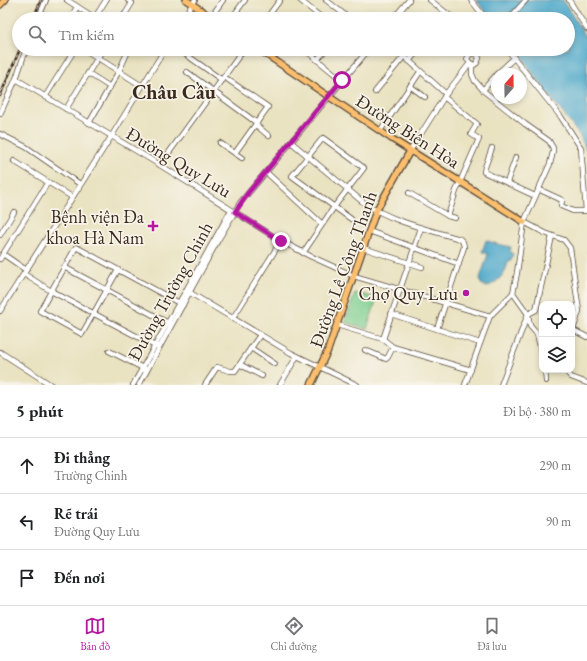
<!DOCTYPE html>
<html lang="vi">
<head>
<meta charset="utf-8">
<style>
	body { margin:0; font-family:"EB Garamond",serif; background:#f6f6f6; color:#202124 }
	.controls { position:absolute; right:12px; bottom:12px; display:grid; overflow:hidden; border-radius:8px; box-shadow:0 2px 6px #0003 }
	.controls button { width:36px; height:36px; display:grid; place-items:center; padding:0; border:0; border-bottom:1px solid #e0e0e0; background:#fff; color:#202124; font:20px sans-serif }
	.compass { position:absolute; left:491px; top:68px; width:36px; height:36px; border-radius:50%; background:#fff; box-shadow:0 2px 6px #0003; rotate:20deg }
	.stop { position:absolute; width:12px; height:12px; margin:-9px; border:3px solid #b5179e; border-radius:50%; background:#fff }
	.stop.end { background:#b5179e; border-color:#fff; box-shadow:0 1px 4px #0008 }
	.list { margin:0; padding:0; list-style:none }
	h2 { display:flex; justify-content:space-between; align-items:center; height:52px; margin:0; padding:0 16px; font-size:17px }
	h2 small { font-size:13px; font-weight:400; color:#757577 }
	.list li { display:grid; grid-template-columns:26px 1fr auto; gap:12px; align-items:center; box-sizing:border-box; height:56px; padding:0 16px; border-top:1px solid #e0e0e0 }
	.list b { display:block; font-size:15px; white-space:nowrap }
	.list p { margin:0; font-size:13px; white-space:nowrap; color:#757577 }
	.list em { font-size:13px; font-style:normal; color:#757577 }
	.icon { flex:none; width:22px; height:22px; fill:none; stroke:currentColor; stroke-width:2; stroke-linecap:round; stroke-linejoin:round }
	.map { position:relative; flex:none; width:587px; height:385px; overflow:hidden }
	.search { position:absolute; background:#fff; box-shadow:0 2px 6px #0003; left:12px; right:12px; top:12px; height:44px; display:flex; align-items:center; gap:10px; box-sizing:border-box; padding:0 14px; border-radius:22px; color:#757577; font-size:15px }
	.sheet { height:220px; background:#fff }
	nav { display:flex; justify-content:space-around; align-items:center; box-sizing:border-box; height:56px; border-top:1px solid #e0e0e0; background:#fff; font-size:11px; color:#757577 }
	nav a { display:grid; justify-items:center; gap:2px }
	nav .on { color:#b5179e }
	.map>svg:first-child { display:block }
</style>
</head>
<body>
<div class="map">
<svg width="587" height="385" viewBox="0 0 587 385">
	<rect width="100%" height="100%" fill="#f7f3e8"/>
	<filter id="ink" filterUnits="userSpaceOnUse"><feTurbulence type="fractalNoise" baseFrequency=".025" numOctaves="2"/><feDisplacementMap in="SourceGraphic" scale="8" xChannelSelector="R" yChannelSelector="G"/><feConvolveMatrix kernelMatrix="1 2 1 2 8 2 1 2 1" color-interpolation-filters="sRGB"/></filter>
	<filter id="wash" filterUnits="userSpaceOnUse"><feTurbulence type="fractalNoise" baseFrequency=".012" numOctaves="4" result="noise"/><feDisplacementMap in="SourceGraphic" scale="16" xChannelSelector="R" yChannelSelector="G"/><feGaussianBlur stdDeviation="0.9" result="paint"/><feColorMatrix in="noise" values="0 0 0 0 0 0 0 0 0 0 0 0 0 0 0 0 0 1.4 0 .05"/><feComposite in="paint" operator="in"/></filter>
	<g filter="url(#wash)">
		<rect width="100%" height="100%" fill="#eae3c2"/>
		<!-- green -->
		<path fill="#7dcf90" stroke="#5c7c57" d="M355,293L377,298L367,329L345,322Z"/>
		<!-- water -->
		<g fill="#4ea8cb" stroke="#446974">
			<path d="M476,0H563L587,39V152L580,136L533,74L517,49H568V19H493L484,10Z"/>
			<path d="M486,240C494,244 503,245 511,247L510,252L513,254L511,261H508C506,274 499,281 487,287L481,284L480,278L488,254L482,252Z"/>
		</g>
	</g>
	<g filter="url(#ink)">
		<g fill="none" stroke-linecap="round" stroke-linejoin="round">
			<!-- minor casing -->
			<g stroke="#554637" stroke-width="6">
				<g id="minor">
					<path d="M67,0L95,18"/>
					<path d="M300,0L323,19"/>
					<path d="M326,0L350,19"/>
					<path d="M430,0L454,19"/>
					<path d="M471,0L486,19"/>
					<path d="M569,0L587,29"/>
					<path d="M124,15L130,19"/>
					<path d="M211,17L223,0"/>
					<path d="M38,19L46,0"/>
					<path d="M70,19L77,7"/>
					<path d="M94,19L106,0"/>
					<path d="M122,19L132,3L128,0"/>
					<path d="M183,19L195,0"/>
					<path d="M231,19L245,0"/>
					<path d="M266,19L280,0"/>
					<path d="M393,19L409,0"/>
					<path d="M509,19L526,0"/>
					<path d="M84,49L142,86"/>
					<path d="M154,49L162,54"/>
					<path d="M178,49L222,80"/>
					<path d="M304,49L342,80"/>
					<path d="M396,49L446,94"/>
					<path d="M507,49L561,117L581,148L586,211H573L561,206L562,200L538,189"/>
					<path d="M477,54L482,49"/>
					<path d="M317,60L326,49"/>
					<path d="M409,61L419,49"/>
					<path d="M470,63L474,65L477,63L479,58L477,54"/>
					<path d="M470,63L467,59L469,55L474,53L477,54"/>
					<path d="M187,72L257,123"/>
					<path d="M88,73L110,87"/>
					<path d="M497,74L514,58"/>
					<path d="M224,77L268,107L235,153"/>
					<path d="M16,79L160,165L281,241L310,256L354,276L490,316"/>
					<path d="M410,86L425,97"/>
					<path d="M483,90L497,74"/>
					<path d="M375,92L404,56"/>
					<path d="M45,97L75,49"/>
					<path d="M444,97L477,124L471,134L479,139L456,191L448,216"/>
					<path d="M66,109L103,49"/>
					<path d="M0,114L16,79L26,49"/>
					<path d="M89,123L119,71L129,49"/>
					<path d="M256,125L269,136"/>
					<path d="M380,131L420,72"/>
					<path d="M0,134L26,147L80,184"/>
					<path d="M291,142L364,203C393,222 427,229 460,239L463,242L464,247L437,329"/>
					<path d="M220,143L242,158"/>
					<path d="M492,148L485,167L484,172L535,196"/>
					<path d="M410,151L446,94L470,63"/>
					<path d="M14,161L72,197"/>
					<path d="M160,165L244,49"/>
					<path d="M266,172L322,224"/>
					<path d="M507,182L516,157"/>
					<path d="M409,193L448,216L455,218"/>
					<path d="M524,222L545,233L564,240L570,248L579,311L572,333"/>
					<path d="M369,231L459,264"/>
					<path d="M0,235L14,212"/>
					<path d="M363,248L422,267"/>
					<path d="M303,253L334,207L364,168L323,138L292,176L351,219"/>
					<path d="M3,254L26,270"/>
					<path d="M0,259L48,182"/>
					<path d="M64,267L170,324"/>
					<path d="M118,270L82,334L40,311L76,247L183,305"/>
					<path d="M24,274L51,291L157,347"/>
					<path d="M187,291L291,353L357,385"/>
					<path d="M513,293L528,314L530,326L537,334L542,355"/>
					<path d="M0,311L111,137L165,49"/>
					<path d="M391,314L480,343"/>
					<path d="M233,318L281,241"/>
					<path d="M337,325L383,339L393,347L471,370"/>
					<path d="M573,330L587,337"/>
					<path d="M383,339L421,228"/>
					<path d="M251,348L275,364"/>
					<path d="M365,350L386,359L388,357L393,347"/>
					<path d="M109,351L145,369"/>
					<path d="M0,352L51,385"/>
					<path d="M241,365L262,376"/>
					<path d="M545,370L546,381"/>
					<path d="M565,370L571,377L587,383"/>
					<path d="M133,385L231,210"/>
					<path d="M139,385L218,240L240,203L369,49"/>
					<path d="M205,385L217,367L230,371H235L260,335"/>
					<path d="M280,385L297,356"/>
					<path d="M465,385L490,316L513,293L517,273L524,222L550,164L553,152V148L549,141L525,124L485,92L475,81L472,74V65"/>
					<path d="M501,385L528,314L536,310L552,236"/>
				</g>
			</g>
			<!-- major casing -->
			<g stroke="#554637" stroke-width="8">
				<g id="major">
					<path d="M186,0L214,19"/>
					<path d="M0,5L5,0"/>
					<path d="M258,49L392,139L524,222"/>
					<path d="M311,385L328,350L376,211L410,151"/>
				</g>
			</g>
			<!-- minor -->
			<use href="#minor" stroke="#fff" stroke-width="4.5"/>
			<!-- major -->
			<use href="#major" stroke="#fabe6e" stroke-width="5.5"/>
			<!-- rail casing -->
			<g stroke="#3b2a1e" stroke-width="2.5">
				<g id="rail">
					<path d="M33,19L41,0"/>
					<path d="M0,96L20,49"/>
				</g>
			</g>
			<!-- rail -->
			<use href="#rail" stroke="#f7f3e8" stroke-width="1" stroke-dasharray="3" stroke-linecap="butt"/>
		</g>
	</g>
	<g fill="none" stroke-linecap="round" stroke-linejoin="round" filter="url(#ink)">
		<!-- route -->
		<path stroke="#b5179e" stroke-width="5" d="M281,241L235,212L248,193L342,80"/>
	</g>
	<!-- markers -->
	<g fill="#b5179e" stroke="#f7f3e8" stroke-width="1.5">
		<path d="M151 220h4v4h4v4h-4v4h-4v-4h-4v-4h4z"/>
		<circle cx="466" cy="293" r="4"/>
	</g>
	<g text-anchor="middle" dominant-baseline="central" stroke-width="3.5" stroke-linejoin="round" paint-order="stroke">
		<!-- street labels -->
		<g font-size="18" fill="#3b2a1e" stroke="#f7f3e8">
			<text transform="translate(408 131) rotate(33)">Đường Biên Hòa</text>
			<text transform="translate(179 162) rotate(31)">Đường Quy Lưu</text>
			<text transform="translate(343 269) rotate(-70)">Đường Lê Công Thanh</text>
			<text transform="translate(170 291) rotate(-61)">Đường Trường Chinh</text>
		</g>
		<!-- poi labels -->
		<g font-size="18" fill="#3b2a1e" stroke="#f7f3e8" text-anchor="end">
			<text x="144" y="216">Bệnh viện Đa<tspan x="144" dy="21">khoa Hà Nam</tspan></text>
			<text x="458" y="293">Chợ Quy Lưu</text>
		</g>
		<!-- quarter labels -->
		<g font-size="20" font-weight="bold" fill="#3b2a1e" stroke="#f7f3e8">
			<text x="174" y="92">Châu Cầu</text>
		</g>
	</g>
</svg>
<div class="controls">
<button><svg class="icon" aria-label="locate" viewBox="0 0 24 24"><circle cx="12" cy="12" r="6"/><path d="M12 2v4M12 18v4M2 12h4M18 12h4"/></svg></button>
<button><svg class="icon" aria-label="layers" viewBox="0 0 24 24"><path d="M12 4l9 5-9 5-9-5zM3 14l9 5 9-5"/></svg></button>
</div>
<svg class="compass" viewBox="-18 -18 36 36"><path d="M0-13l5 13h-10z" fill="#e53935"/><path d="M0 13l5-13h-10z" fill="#757577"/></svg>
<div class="stop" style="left:342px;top:80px"></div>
<div class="stop end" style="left:281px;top:241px"></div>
<div class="search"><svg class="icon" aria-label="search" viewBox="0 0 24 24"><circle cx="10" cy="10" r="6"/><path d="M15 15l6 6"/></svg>Tìm kiếm</div>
</div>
<section class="sheet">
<h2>5 phút<small>Đi bộ · 380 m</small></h2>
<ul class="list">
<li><svg class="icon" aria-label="ahead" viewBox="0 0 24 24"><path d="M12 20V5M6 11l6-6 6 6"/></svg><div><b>Đi thẳng</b><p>Trường Chinh</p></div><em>290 m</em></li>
<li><svg class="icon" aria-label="left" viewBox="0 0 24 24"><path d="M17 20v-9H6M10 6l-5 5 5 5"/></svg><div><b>Rẽ trái</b><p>Đường Quy Lưu</p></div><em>90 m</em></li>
<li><svg class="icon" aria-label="arrive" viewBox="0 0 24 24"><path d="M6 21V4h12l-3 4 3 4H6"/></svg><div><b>Đến nơi</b></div></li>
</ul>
</section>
<nav>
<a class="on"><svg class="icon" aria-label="map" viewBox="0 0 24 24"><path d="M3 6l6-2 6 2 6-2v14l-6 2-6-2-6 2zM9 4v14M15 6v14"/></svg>Bản đồ</a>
<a><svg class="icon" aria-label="directions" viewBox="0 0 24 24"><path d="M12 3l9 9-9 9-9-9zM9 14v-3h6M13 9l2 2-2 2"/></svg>Chỉ đường</a>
<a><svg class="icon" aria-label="saved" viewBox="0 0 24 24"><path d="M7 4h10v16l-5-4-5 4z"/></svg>Đã lưu</a>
</nav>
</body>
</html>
